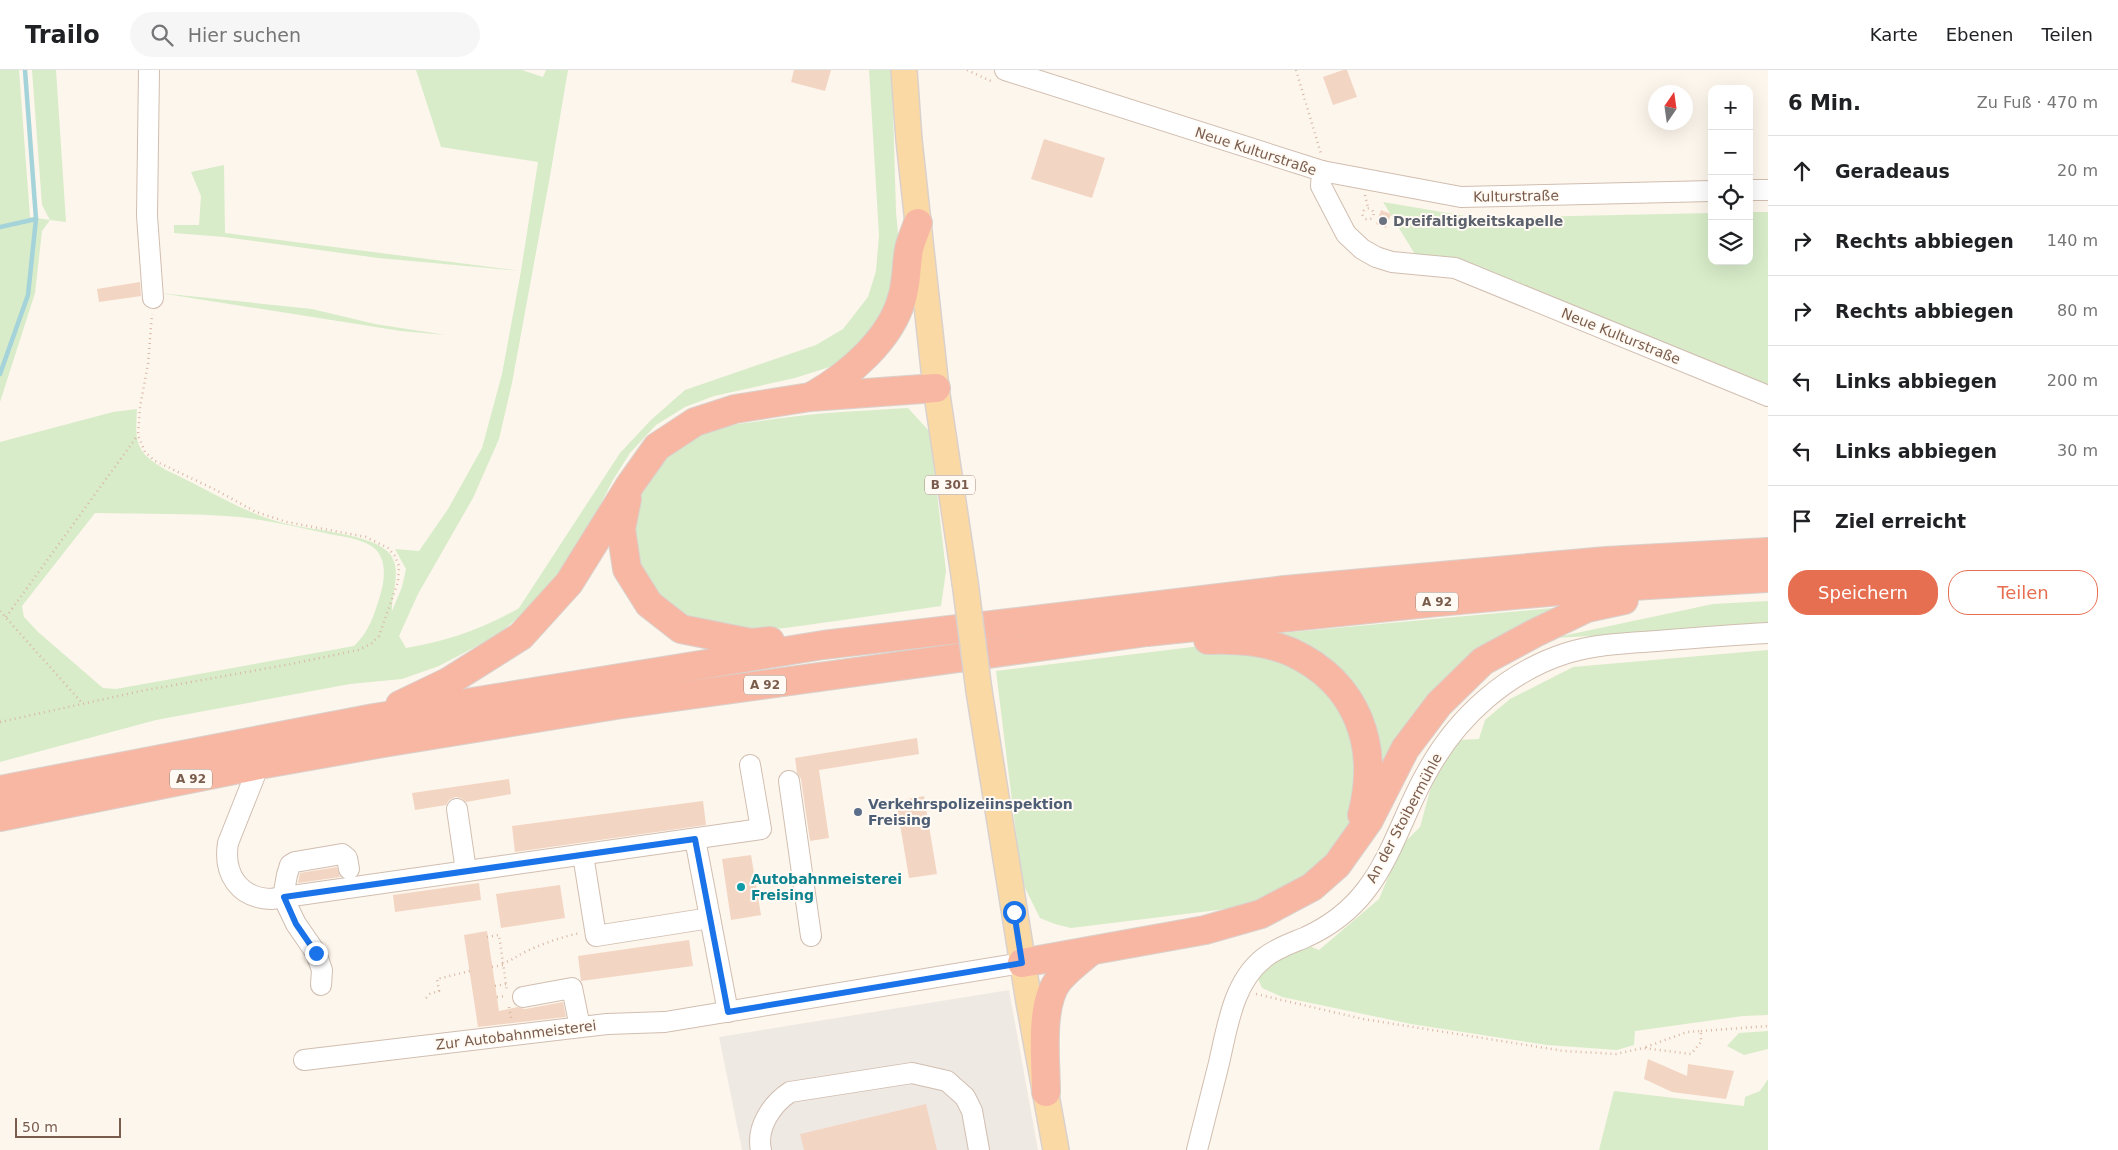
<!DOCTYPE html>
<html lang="de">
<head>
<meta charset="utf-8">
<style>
	body { margin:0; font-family:"DejaVu Sans",sans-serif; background:#f6f6f6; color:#202124 }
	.controls { position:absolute; right:15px; top:15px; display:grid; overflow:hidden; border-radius:10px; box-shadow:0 5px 20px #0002 }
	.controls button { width:45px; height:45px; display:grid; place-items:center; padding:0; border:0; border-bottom:1px solid #e0e0e0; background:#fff; color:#202124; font:25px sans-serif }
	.compass { position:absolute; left:1648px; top:15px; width:45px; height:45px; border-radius:50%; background:#fff; box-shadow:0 5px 20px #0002; rotate:13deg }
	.scale { position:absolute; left:15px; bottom:12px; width:106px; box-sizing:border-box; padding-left:5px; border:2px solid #7a5c4d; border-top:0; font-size:14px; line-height:18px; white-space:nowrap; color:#7a5c4d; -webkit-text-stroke:4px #fffaf3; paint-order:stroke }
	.stop { position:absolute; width:15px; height:15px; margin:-11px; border:4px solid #1a73e8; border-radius:50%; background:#fff }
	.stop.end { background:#1a73e8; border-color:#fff; box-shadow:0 1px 5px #0008 }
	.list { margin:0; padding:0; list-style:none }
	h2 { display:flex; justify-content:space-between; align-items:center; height:65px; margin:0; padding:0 20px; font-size:21px }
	h2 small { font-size:16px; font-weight:400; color:#757577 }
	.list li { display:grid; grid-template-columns:32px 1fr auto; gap:15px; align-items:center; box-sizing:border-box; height:70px; padding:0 20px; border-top:1px solid #e0e0e0 }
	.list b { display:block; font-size:19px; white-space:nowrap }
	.list em { font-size:16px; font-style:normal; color:#757577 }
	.actions { display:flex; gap:10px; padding:15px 20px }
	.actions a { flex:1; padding:11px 0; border:1px solid #e76f51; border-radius:20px; text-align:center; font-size:18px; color:#e76f51 }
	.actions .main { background:#e76f51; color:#fff }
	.icon { flex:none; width:28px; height:28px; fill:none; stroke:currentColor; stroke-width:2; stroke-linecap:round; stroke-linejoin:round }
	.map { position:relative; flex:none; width:1768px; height:1080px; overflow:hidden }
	header { display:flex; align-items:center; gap:30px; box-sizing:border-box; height:70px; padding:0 25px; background:#fff; border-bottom:1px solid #e0e0e0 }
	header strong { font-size:24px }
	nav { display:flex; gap:28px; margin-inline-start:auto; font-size:18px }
	.search { width:350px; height:45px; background:#f6f6f6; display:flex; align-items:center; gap:12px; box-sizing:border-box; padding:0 18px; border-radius:28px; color:#757577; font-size:19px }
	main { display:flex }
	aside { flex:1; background:#fff }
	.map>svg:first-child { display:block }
</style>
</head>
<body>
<header>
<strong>Trailo</strong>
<div class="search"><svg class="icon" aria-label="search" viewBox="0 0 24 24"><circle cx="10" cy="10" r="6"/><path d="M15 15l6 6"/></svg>Hier suchen</div>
<nav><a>Karte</a><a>Ebenen</a><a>Teilen</a></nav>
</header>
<main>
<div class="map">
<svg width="1768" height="1080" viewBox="0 0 1768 1080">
	<rect width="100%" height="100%" fill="#fdf6ec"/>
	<!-- industrial -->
	<path fill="#efe9e4" d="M1009,920L1038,1080H742L719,967Z"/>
	<!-- green -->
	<g fill="#d8ecc9" fill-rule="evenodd">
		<path d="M0,0H19L30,147L50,150L42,135L32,0H56L66,152L50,150L42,161L35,223L0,332Z"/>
		<path d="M416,0H522L543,7L546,0H568L550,106L512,313L499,369L473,428L418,524L399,566L406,578C445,572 485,558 519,538L620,383L651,350L685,320L816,275L843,259L868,227L876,201L879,165L869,0H890L892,6L896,142L900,184L886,239L870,264L839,294L795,308L714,326L685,337L656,355L630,383L613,410L579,476L556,509L536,533L496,566L439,596L402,609L350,614L156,650L0,692V372L113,342L137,339C135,373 135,382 166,400C206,418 244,444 287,454C312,460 372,464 389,483C403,499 391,523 392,541L402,517L406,499L395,479L419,481L448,439L482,378L502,304L521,201L378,188L224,167L174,163V155H199L201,126L191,102L224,95L225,163L521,201L538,92L441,77ZM95,443C143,444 192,443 239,447C268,450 297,457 325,463C341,467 367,468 378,482C387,495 384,513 380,526C374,545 369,562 354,576L116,619L103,618L38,562L24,547L22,536Z"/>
		<path d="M1383,132L1477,148L1712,143V191H1749V142H1768V315L1441,188L1416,186Z"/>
		<path d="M160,223L312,239L375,254L446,265L401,261Z"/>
		<path d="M908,338L930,362L946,501L941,536C904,541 866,547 829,552C797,556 763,563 731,559C629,549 596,427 685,372C708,358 735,354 761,351C810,343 859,341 908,338Z"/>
		<path d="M1768,531V557L1553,568L1713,534Z"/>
		<path d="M1564,537L1470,591L1375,728L1379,687L1281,568L1282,563Z"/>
		<path d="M1217,574L1311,599L1361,674L1353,748L1339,775L1313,805L1264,829L1226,839L1071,858L1055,854L1040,848L1022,812L996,601Z"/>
		<path d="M1768,580V945L1743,946L1635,961L1634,975L1617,980L1547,975L1411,954L1282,927L1262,918L1257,906L1265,896L1307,875L1319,880L1379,829L1401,776L1420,757L1431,717L1457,670L1479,669L1485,650L1510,629L1573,597Z"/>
		<path d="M1768,961V979L1744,985L1727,976L1739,963Z"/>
		<path d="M1768,1009V1080H1599L1614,1021L1744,1036L1745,1027L1760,1021Z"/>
	</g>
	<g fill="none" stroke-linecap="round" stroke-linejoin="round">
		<!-- stream -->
		<g stroke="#a5d3da" stroke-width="4.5">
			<path d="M0,157L36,149"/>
			<path d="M0,304L28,225L36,149L25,0"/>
		</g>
	</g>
	<!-- building -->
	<g fill="#f3d5c3">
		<path d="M794,0H831L825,21L791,12Z"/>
		<path d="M1343,0H1347L1357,27L1333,35L1323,7Z"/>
		<path d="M1044,69L1105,88L1092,128L1031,109Z"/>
		<path d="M1381,140L1391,144L1386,158L1376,154Z"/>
		<path d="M140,212L141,226L99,232L97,219Z"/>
		<path d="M917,668L919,684L819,700L829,768L810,771L801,709L797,703L795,688Z"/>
		<path d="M509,709L511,724L466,732L461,728L455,727L449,730L446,735L415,740L412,723Z"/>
		<path d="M924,726L937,804L909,808L896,731Z"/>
		<path d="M703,731L706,755L515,782L512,756Z"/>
		<path d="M751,785L761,845L731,850L722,789Z"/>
		<path d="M337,797L340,807L298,813L300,803Z"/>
		<path d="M479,813L481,830L395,842L393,825Z"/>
		<path d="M560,815L565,848L501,858L496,824Z"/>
		<path d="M487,861L499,941L518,937L525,939L563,932L566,947L478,957L464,865Z"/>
		<path d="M689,870L693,896L581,911L578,886Z"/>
		<path d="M1648,989L1687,1006L1688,994L1734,1001L1726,1029L1672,1022L1644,1009Z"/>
		<path d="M926,1034L937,1080H804L800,1064Z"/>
	</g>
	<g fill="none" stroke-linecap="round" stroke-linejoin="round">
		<!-- minor casing -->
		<g stroke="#d1beb0" stroke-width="22">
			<g id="minor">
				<path d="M149,0L147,146L153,228"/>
				<path d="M1005,0L1322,101L1461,127L1712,121"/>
				<path d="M1322,101L1321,116L1346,164L1362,179L1376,187L1392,192L1455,198L1768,326"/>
				<path d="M1749,120H1768"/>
				<path d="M259,695L228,773C223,804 239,828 271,829L761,759L750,695"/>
				<path d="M789,711L811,866"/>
				<path d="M457,739L466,801"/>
				<path d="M695,769L728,942"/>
				<path d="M583,785L596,866L710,848"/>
				<path d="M321,915L322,900L316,883L296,854L283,827L287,805L290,795L295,792L342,784L347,788L349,799"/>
				<path d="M523,927L572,918L580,957"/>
				<path d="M304,990L607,954L665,952L1022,893"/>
				<path d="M761,1080C756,1057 772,1034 790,1022L912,1003L947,1011L965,1027L972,1041L979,1080"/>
				<path d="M1197,1080C1204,1052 1211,1024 1218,997C1227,960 1232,913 1264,888C1276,878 1292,873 1306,867C1330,856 1350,841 1366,820C1393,785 1405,740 1427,702C1457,647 1507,602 1567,583C1596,574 1627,573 1657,571C1694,568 1731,565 1768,563"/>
			</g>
		</g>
		<!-- major casing -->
		<g stroke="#dad1cd" stroke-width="28">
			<g id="major">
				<path d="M904,0L909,70L936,318L965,512"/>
				<path d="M979,621L1029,932L1056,1080"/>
			</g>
		</g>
		<!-- highway casing -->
		<g stroke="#dad1cd" stroke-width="30">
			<g id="highway">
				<path d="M814,325C849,305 891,269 902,228C907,212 906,195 909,179C911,170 915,162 918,153"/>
				<path d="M627,429L621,459L627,499L649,534L681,559L751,573L770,571"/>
				<path d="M1208,570C1236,569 1266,571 1291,582C1358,613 1380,676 1362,745"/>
				<path d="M400,635L448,612L521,566L569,513L630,415L657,377L695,352L735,339L810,327L936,318"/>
				<path d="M0,720L374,648L823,575L1285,520L1606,491L1768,482"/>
				<path d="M0,747L259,695L383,673L616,635L1147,562L1437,532L1582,519L1768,508"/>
				<path d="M1022,893L1205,860L1261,844L1312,817L1337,795L1369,750L1405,679L1439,634L1483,591L1535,563L1587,538L1624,530"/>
				<path d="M1046,1022C1046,992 1039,936 1058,911C1067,900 1079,891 1090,882"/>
			</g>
		</g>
		<!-- path -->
		<g stroke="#d9b8a5" stroke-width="2.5" stroke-dasharray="1 4" stroke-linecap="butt">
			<path d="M967,0L993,12"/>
			<path d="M1296,0L1321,84"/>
			<path d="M1365,125L1368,138"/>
			<circle cx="1368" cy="144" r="5.5"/>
			<path d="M0,541L83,634"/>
			<path d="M6,547L138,365"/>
			<path d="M0,652L141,621L291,594L358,580L371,574L379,566L398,512L399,496L395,486L388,478L366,467L287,452L256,442L214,419L155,391L145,382L138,365L140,337L148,294L152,244"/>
			<path d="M487,867L499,865L507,921"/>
			<path d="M502,893C512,891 518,885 527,881C544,873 562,867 580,863"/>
			<path d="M492,897L503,895"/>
			<path d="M495,916L506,914"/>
			<path d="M1256,924L1363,949L1564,981L1616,984L1643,978L1691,984L1701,972V961L1687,962L1643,978"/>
			<path d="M497,927L506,926"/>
			<path d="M426,928L430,924L439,921L437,909L470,901"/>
			<path d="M509,937L511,948"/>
			<path d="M1701,961L1768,956"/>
		</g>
		<!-- minor -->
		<use href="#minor" stroke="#fff" stroke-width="20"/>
		<!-- major -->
		<use href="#major" stroke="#fbd9a5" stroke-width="25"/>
		<!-- highway -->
		<use href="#highway" stroke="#f7b7a3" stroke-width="28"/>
		<!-- major-bridge casing -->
		<g stroke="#dad1cd" stroke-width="28" stroke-linecap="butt">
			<path id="major-bridge" d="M965,512L979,621"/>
		</g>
		<!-- major-bridge -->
		<use href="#major-bridge" stroke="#fbd9a5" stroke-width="25"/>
	</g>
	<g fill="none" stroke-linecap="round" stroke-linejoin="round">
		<!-- route -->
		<path stroke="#1a73e8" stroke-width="6" d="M316,883L296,854L284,827L695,769L728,942L1022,893L1014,842"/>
	</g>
	<!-- markers -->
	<circle fill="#6b7280" stroke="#fffaf3" stroke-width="2" cx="1383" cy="151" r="5"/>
	<circle fill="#5c6f8a" stroke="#fffaf3" stroke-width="2" cx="858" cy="742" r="5"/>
	<circle fill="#0f9aa8" stroke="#fffaf3" stroke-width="2" cx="741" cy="817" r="5"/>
	<g text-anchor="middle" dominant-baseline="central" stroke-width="4" stroke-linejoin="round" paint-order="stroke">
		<!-- shield labels -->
		<g fill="#fffaf3" stroke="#a28b7f" stroke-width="1">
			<rect x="925" y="405.5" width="50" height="19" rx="4"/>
			<rect x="1416" y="522.5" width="42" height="19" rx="4"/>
			<rect x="744" y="605.5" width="42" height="19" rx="4"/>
			<rect x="170" y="699.5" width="42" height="19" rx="4"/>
		</g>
		<g font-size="12" font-weight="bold" fill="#7a5c4d">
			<text x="950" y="415">B 301</text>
			<text x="1437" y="532">A 92</text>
			<text x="765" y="615">A 92</text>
			<text x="191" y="709">A 92</text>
		</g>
		<!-- street labels -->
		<g font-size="14" fill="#7a5c4d" stroke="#fffaf3">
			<text transform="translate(1256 81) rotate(18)">Neue Kulturstraße</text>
			<text transform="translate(1516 126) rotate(-1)">Kulturstraße</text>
			<text transform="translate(1621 266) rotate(22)">Neue Kulturstraße</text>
			<text transform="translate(1404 748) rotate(-62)">An der Stoibermühle</text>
			<text transform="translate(516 965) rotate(-7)">Zur Autobahnmeisterei</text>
		</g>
		<!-- worship labels -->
		<g font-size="14" font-weight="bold" fill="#5b616d" stroke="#fffaf3" text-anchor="start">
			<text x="1393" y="151">Dreifaltigkeitskapelle</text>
		</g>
		<!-- service labels -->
		<g font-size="14" font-weight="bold" fill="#4e5e75" stroke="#fffaf3" text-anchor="start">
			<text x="868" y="734">Verkehrspolizeiinspektion<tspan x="868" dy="16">Freising</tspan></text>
		</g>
		<!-- culture labels -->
		<g font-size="14" font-weight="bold" fill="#0d838f" stroke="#fffaf3" text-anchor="start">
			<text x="751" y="809">Autobahnmeisterei<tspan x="751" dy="16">Freising</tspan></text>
		</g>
	</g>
</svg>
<div class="controls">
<button>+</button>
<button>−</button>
<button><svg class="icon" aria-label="locate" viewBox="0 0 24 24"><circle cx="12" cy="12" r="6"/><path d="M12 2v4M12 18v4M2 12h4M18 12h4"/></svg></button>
<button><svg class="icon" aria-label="layers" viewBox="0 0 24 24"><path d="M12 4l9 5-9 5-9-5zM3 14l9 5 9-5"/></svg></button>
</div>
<svg class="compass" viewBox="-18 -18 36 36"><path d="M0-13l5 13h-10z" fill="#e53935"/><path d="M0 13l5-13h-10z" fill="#757577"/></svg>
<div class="scale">50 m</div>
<div class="stop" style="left:1014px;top:842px"></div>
<div class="stop end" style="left:316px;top:883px"></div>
</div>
<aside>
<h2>6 Min.<small>Zu Fuß · 470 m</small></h2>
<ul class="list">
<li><svg class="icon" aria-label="ahead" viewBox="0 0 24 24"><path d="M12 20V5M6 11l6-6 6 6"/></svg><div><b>Geradeaus</b></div><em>20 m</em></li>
<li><svg class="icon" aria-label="right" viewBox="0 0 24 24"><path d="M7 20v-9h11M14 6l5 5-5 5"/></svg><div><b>Rechts abbiegen</b></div><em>140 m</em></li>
<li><svg class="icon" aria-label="right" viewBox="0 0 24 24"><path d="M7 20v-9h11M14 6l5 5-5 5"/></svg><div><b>Rechts abbiegen</b></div><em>80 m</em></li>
<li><svg class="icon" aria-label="left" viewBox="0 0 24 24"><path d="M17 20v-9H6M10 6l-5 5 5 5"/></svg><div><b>Links abbiegen</b></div><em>200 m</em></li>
<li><svg class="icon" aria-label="left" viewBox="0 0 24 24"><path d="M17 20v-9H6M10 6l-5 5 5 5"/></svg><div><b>Links abbiegen</b></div><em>30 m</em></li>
<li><svg class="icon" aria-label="arrive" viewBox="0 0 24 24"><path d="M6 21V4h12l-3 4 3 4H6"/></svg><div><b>Ziel erreicht</b></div></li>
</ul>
<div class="actions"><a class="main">Speichern</a><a>Teilen</a></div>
</aside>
</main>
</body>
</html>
